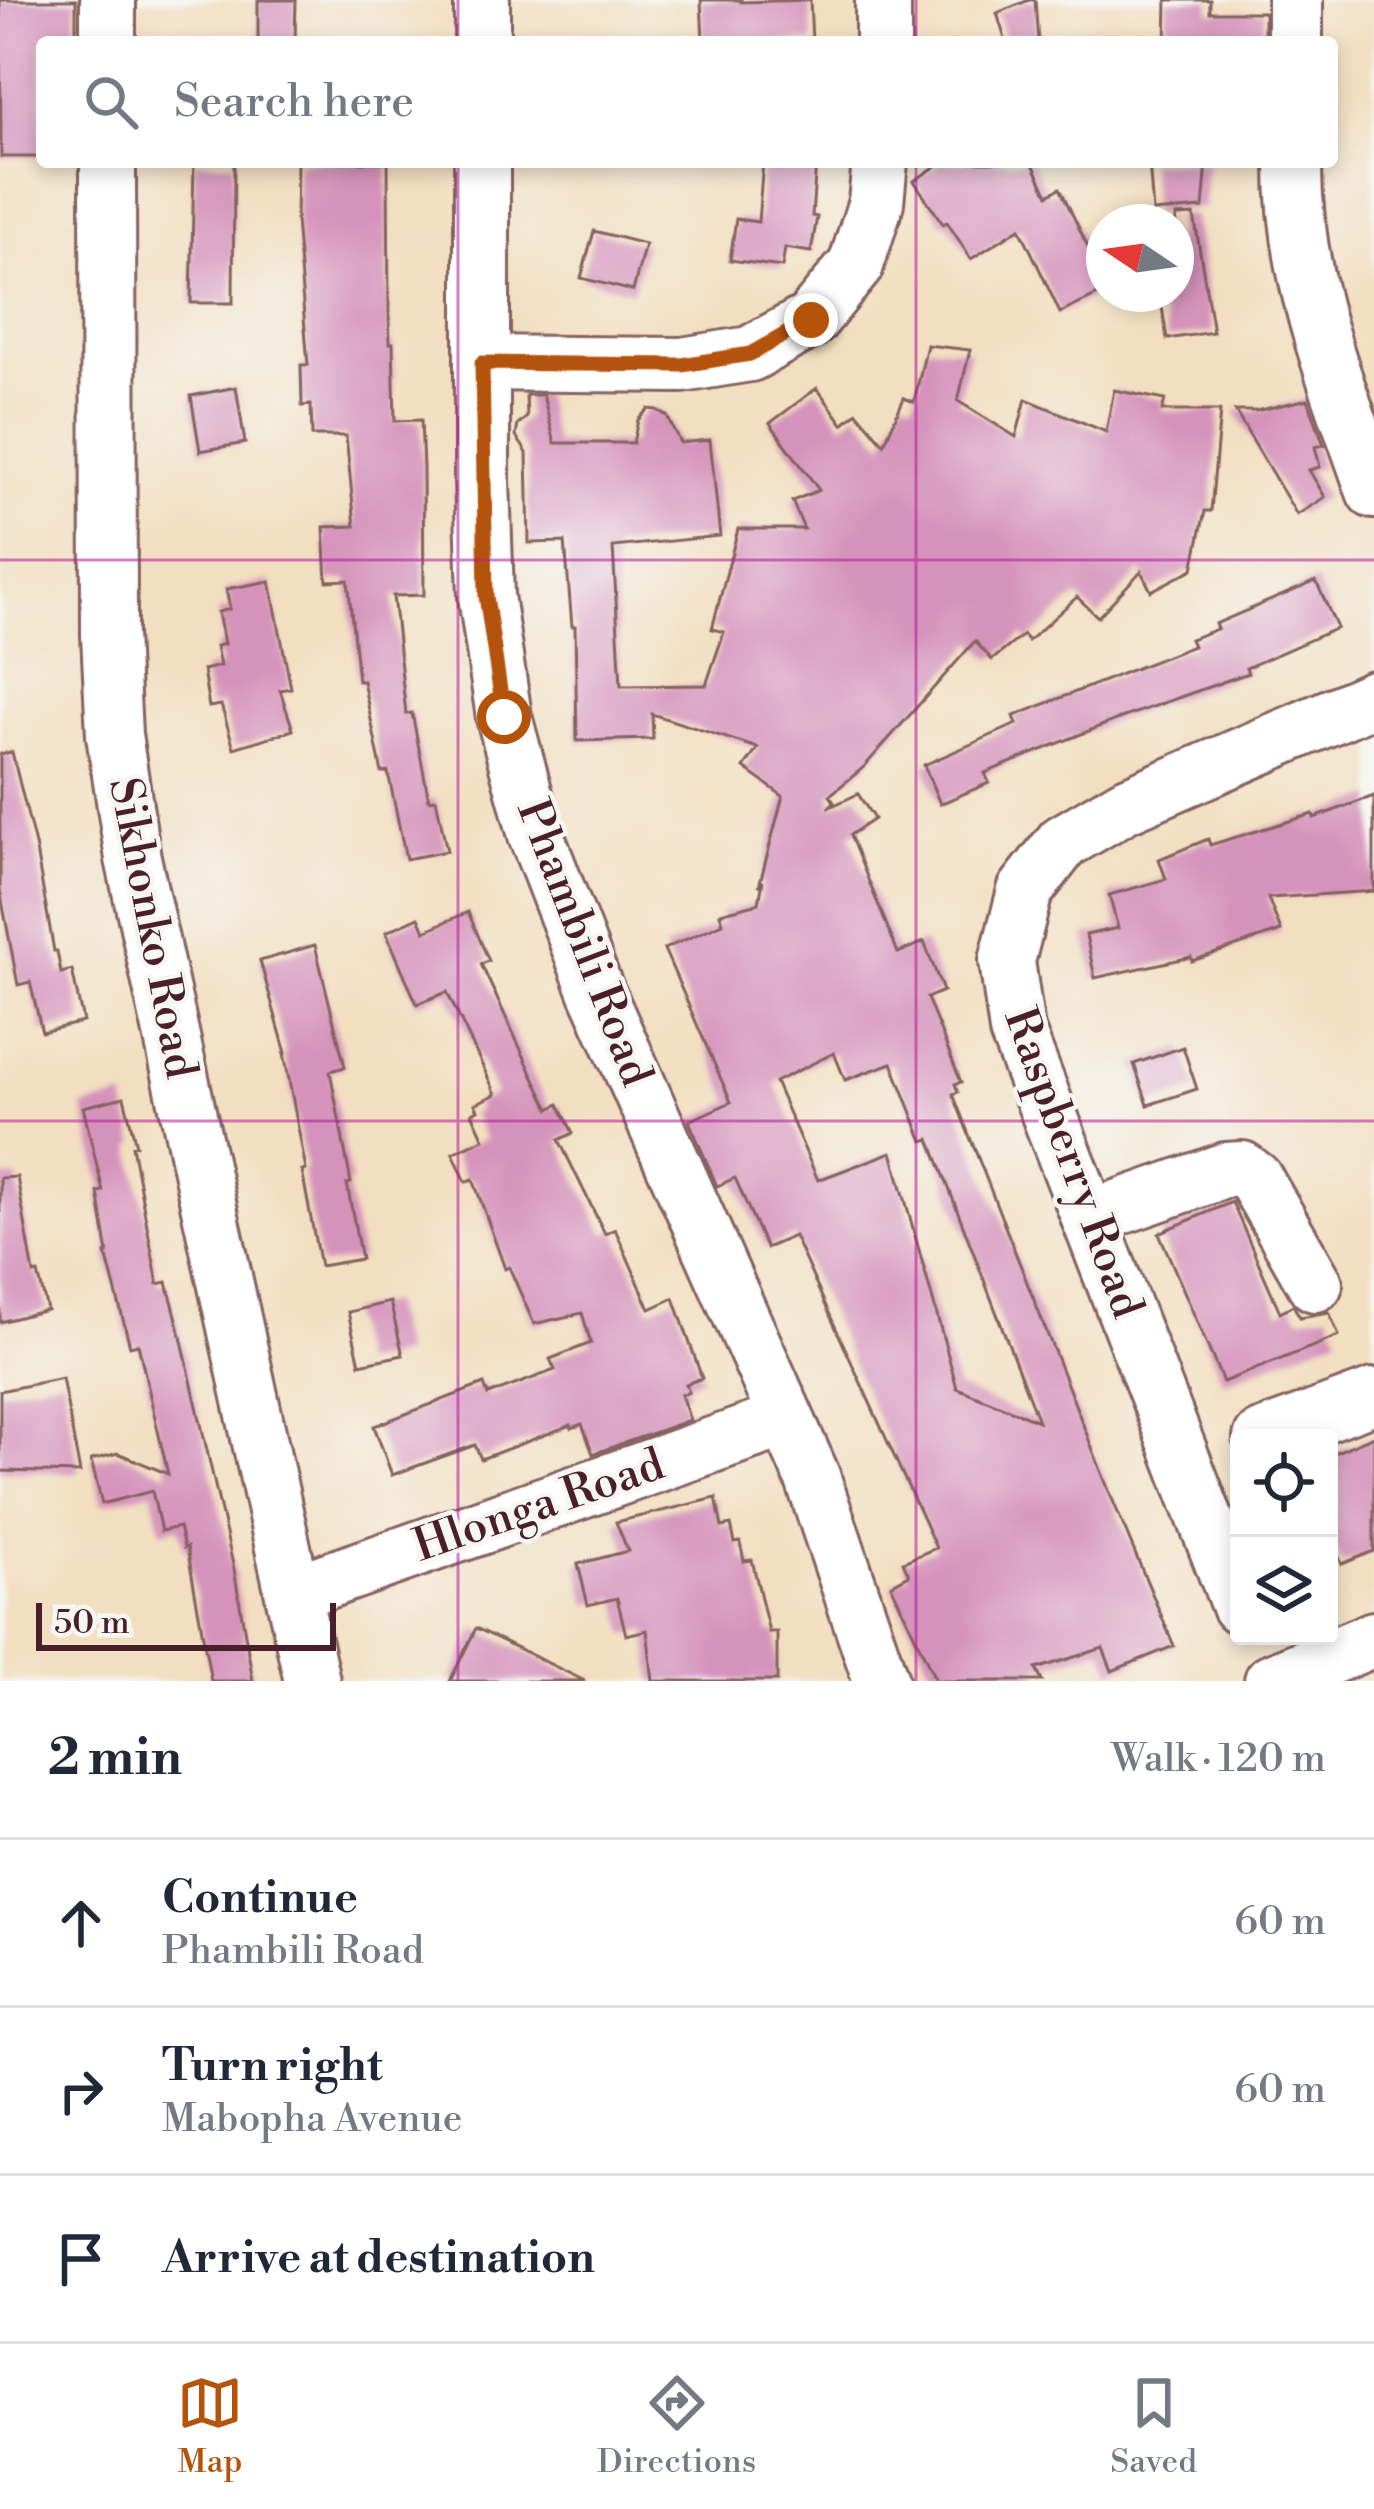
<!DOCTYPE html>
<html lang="en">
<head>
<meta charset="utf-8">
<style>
	body { margin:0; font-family:"Libre Bodoni",serif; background:#f2f2f3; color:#1f2937 }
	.controls { position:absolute; right:36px; bottom:36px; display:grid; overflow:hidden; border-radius:12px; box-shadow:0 6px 18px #0003 }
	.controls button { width:108px; height:108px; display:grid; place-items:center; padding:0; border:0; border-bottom:3px solid #e0e1e3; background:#fff; color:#1f2937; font:60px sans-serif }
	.compass { position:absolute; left:1086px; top:204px; width:108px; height:108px; border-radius:50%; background:#fff; box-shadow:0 6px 18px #0003; rotate:283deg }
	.scale { position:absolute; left:36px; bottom:30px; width:300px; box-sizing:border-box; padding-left:12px; border:6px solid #4a1f2b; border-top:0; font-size:33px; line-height:42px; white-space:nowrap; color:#4a1f2b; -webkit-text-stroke:9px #f6f6f2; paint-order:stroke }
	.stop { position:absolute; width:36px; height:36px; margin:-27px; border:9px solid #b45309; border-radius:50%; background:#fff }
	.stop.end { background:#b45309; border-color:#fff; box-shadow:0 3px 12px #0008 }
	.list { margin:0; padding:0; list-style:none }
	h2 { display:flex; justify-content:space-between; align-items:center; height:156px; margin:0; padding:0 48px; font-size:51px }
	h2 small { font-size:39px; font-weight:400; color:#747a83 }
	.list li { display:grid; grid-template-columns:78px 1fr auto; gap:36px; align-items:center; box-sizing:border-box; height:168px; padding:0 48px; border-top:3px solid #e0e1e3 }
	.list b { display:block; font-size:45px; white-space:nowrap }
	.list p { margin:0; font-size:39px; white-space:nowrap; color:#747a83 }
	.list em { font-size:39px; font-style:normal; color:#747a83 }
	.icon { flex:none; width:66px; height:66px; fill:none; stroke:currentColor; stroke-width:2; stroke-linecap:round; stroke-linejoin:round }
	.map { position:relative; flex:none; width:1374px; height:1681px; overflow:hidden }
	.search { position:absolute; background:#fff; box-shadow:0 6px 18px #0003; left:36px; right:36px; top:36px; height:132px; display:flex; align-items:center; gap:30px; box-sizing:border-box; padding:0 42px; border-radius:12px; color:#747a83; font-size:45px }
	.sheet { height:660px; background:#fff }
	nav { display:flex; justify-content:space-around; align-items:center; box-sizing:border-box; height:168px; border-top:3px solid #e0e1e3; background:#fff; font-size:33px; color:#747a83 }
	nav a { display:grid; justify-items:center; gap:6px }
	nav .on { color:#b45309 }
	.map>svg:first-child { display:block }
</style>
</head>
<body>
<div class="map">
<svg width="1374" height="1681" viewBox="0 0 1374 1681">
	<rect width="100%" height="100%" fill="#f6f6f2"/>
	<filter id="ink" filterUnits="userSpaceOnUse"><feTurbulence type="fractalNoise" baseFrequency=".00833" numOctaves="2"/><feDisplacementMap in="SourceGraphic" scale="24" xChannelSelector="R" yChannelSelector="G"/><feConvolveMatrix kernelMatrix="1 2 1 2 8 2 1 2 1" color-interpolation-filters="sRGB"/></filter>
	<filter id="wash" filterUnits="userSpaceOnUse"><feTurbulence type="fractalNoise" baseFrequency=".004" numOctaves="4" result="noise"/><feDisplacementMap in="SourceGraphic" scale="48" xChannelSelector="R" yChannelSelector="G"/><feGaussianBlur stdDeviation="2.7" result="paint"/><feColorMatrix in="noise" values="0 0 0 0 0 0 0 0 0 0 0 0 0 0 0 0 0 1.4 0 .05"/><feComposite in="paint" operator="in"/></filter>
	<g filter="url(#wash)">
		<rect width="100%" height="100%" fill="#f2dec0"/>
		<g id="blocks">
			<!-- building -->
			<g fill="#d593bb" fill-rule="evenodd">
				<path d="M0,0H76V42H42V157H1Z"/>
				<path d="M258,0H296L295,42H258Z"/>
				<path d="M701,0H741V2L810,0L812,42H769V39L703,42Z"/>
				<path d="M1029,0H1035L1038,42H1006L997,13Z"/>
				<path d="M1167,0H1210V12H1264V42H1166Z"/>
				<path d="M194,162H234L233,303H191Z"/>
				<path d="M297,162H388L389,312L390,343H393L395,421L421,420L423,468L424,595L393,596L406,714L412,713L429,800L436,799L447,851L406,859L388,772L382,773L363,681H358L348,580L327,581L324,527L355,526L346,436H312L311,405L302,406L301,365H308L296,220Z"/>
				<path d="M763,162H816L812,216L817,217L811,252L785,248L782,267L730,260L736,219L758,222Z"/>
				<path d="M942,162H1032L1048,195L1060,188L1104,281V292L1060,313L1020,228L971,259L947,222L943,224L914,181Z"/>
				<path d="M1149,162H1207L1203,208L1153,212Z"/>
				<path d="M1194,215L1213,332L1167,339L1160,294H1176V216Z"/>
				<path d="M594,231L645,244L633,291L581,278Z"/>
				<path d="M927,345L970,350L958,401L1016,437L1026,399L1106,432L1114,390L1165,400L1162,411H1220L1211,511H1205L1193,569L1151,591L1141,571L1098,617L1077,597L1028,641L1023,635L992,660L975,641L864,767L830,795L834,802L828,808L858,794L874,819L850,835L898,953L924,942L943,991L927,998L961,1082L955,1084L958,1092L953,1094L1111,1496L1174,1646L1112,1671L1103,1648L1036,1669L1042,1681H936L891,1585L909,1575L903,1562L936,1548L794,1236L766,1248L735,1178L717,1186L689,1121L731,1102L664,949L723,923L720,913L759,903L763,881L759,886L783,796L744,768L758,748L652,714L653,739L577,741L575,626H572L565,542L529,543L527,453L516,436L518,425L527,417L526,395H543L555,443H633L638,420L648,409L657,410L667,416L680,443L710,440L720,536L613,547L621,686L706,685L724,632L712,629L738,529H804L792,501L819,490L770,423L817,388L843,424L857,412L884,444L904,398L914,402ZM834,1053L845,1080L892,1063L923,1141L930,1139L1038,1421L957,1388L892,1152L818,1180L775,1082Z"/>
				<path d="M236,387L245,443L200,451L191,396Z"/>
				<path d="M1308,399L1324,445L1315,447L1320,467L1309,470L1325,497L1297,515L1235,411H1256Z"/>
				<path d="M270,581L291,688L280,690L293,730L234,748L221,705L209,707L203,670L220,666L216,646L224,644L218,612L230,609L226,589Z"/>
				<path d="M1316,581L1337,628L1246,668L1248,673L1121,718L985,773L989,783L940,804L924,765L1017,724L1014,716L1193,646L1190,639L1217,629L1215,624Z"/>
				<path d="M12,752L35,845L54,951H57L61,973L72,970L83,1022L42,1032L30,982L18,985L0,890V754Z"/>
				<path d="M1374,796V891L1268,898L1281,931L1192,961L1191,957L1095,978L1086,935L1118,928L1109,895L1166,879L1159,859L1208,839L1210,845L1313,814L1314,818Z"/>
				<path d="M468,912L489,961L481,964L536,1082L550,1109L559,1104L573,1133L559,1140L605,1234L615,1229L650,1309L674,1298L702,1378L686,1384L689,1392L681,1395L690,1420L593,1454L582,1424L572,1428L571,1425L481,1459L475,1445L392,1475L374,1426L484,1384L488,1395L555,1370L550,1359L591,1343L582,1313L534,1324L509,1267L505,1269L473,1179L466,1182L453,1153L484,1139L472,1113L478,1110L475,1104L496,1094L447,992L417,1004L386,932L419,917L425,931Z"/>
				<path d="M315,945L345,1067L330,1071L351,1183L347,1184L361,1259L320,1266L302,1171L306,1170L284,1053H286L260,961Z"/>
				<path d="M1183,1047L1197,1089L1148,1105L1134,1064Z"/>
				<path d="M124,1097L136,1145L132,1146L158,1284L167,1282L178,1323L234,1569L253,1681H211L187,1547L184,1548L179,1527L161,1531L152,1491L102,1504L91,1460L118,1453L168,1474L138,1344L130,1346L106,1254H108L98,1192L103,1191L83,1107Z"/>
				<path d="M17,1177L34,1274L38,1273L47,1310L0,1322V1178Z"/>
				<path d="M1232,1202L1280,1312L1293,1305L1300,1317L1329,1312L1339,1336L1223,1382L1159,1233Z"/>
				<path d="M390,1302L403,1355L360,1364L348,1312Z"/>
				<path d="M62,1378L80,1473L0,1471V1391Z"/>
				<path d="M1374,1436V1551L1342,1564L1329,1534V1455Z"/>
				<path d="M716,1498L722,1527L731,1525L735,1543L740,1542L744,1561L752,1560L769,1632H777V1681H653L647,1630L626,1635L617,1598L588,1605L578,1564L628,1551L616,1522Z"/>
				<path d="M476,1628L585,1681H450Z"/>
			</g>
		</g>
	</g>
	<g filter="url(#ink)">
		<use href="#blocks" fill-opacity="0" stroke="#85625f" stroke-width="3"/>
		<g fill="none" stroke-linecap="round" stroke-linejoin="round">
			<!-- minor casing -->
			<g stroke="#85625f" stroke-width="60">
				<g id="minor">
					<path d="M108,0V42"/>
					<path d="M482,0V42"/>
					<path d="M883,0V42"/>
					<path d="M1295,42V0"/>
					<path d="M108,162L109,635L114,735L133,858L312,1681"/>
					<path d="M482,162V481L486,596L504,717L536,835L596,990L812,1476L881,1681"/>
					<path d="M1294,162C1293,280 1336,381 1374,491"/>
					<path d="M482,363L682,365L750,354L811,320L856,265L876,202L880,162"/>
					<path d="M1089,1218L1226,1170L1242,1169L1255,1179L1315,1284"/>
					<path d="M1261,1438L1374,1396"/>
					<path d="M293,1593L786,1419"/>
					<path d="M1239,1606L1017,1031L1007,961L1025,891L1063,842L1124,806L1374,698"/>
					<path d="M1272,1681L1374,1639"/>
				</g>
			</g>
			<!-- minor -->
			<use href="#minor" stroke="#fff" stroke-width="54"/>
		</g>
	</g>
	<g fill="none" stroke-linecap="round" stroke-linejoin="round" filter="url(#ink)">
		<!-- route -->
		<path stroke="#b45309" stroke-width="15" d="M504,717L486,596L482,363L682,365L750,354L811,320"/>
	</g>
	<!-- grid -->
	<path fill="none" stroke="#b5179e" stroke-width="3" stroke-opacity="0.55" d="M458,0V42M916,0V42M458,162V1681M916,162V1681M0,560H1374M0,1121H1374"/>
	<g text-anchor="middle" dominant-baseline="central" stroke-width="9" stroke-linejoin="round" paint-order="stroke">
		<!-- street labels -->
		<g font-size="45" fill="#4a1f2b" stroke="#f6f6f2">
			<text transform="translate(152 928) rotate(79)">Sikhonko Road</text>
			<text transform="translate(584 943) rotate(69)">Phambili Road</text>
			<text transform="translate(1073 1163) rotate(70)">Raspberry Road</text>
			<text transform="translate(539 1506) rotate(-19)">Hlonga Road</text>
		</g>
	</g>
</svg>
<div class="controls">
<button><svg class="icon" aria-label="locate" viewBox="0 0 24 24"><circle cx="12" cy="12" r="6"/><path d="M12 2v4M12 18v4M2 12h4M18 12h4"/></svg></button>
<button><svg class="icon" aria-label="layers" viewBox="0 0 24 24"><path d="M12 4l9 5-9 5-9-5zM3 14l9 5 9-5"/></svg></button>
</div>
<svg class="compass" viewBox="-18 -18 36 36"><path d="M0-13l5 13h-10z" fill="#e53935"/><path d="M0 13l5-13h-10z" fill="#747a83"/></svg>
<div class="scale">50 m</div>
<div class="stop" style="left:504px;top:717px"></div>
<div class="stop end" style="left:811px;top:320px"></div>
<div class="search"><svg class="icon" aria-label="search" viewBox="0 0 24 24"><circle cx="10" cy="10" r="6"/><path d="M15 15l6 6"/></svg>Search here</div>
</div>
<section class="sheet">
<h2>2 min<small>Walk · 120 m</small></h2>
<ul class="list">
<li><svg class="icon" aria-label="ahead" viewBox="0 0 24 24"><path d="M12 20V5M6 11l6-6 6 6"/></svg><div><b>Continue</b><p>Phambili Road</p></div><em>60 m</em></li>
<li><svg class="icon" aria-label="right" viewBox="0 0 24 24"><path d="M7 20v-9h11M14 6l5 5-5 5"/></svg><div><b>Turn right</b><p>Mabopha Avenue</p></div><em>60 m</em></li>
<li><svg class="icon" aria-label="arrive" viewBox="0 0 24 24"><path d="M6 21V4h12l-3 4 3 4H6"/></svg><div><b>Arrive at destination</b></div></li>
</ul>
</section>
<nav>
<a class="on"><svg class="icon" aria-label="map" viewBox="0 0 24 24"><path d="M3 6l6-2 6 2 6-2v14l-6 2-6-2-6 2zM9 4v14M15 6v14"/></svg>Map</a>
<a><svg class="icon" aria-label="directions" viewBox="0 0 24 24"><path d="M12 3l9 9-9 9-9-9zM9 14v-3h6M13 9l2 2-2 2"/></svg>Directions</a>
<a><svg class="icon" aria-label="saved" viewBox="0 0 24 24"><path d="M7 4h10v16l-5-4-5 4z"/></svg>Saved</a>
</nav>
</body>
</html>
